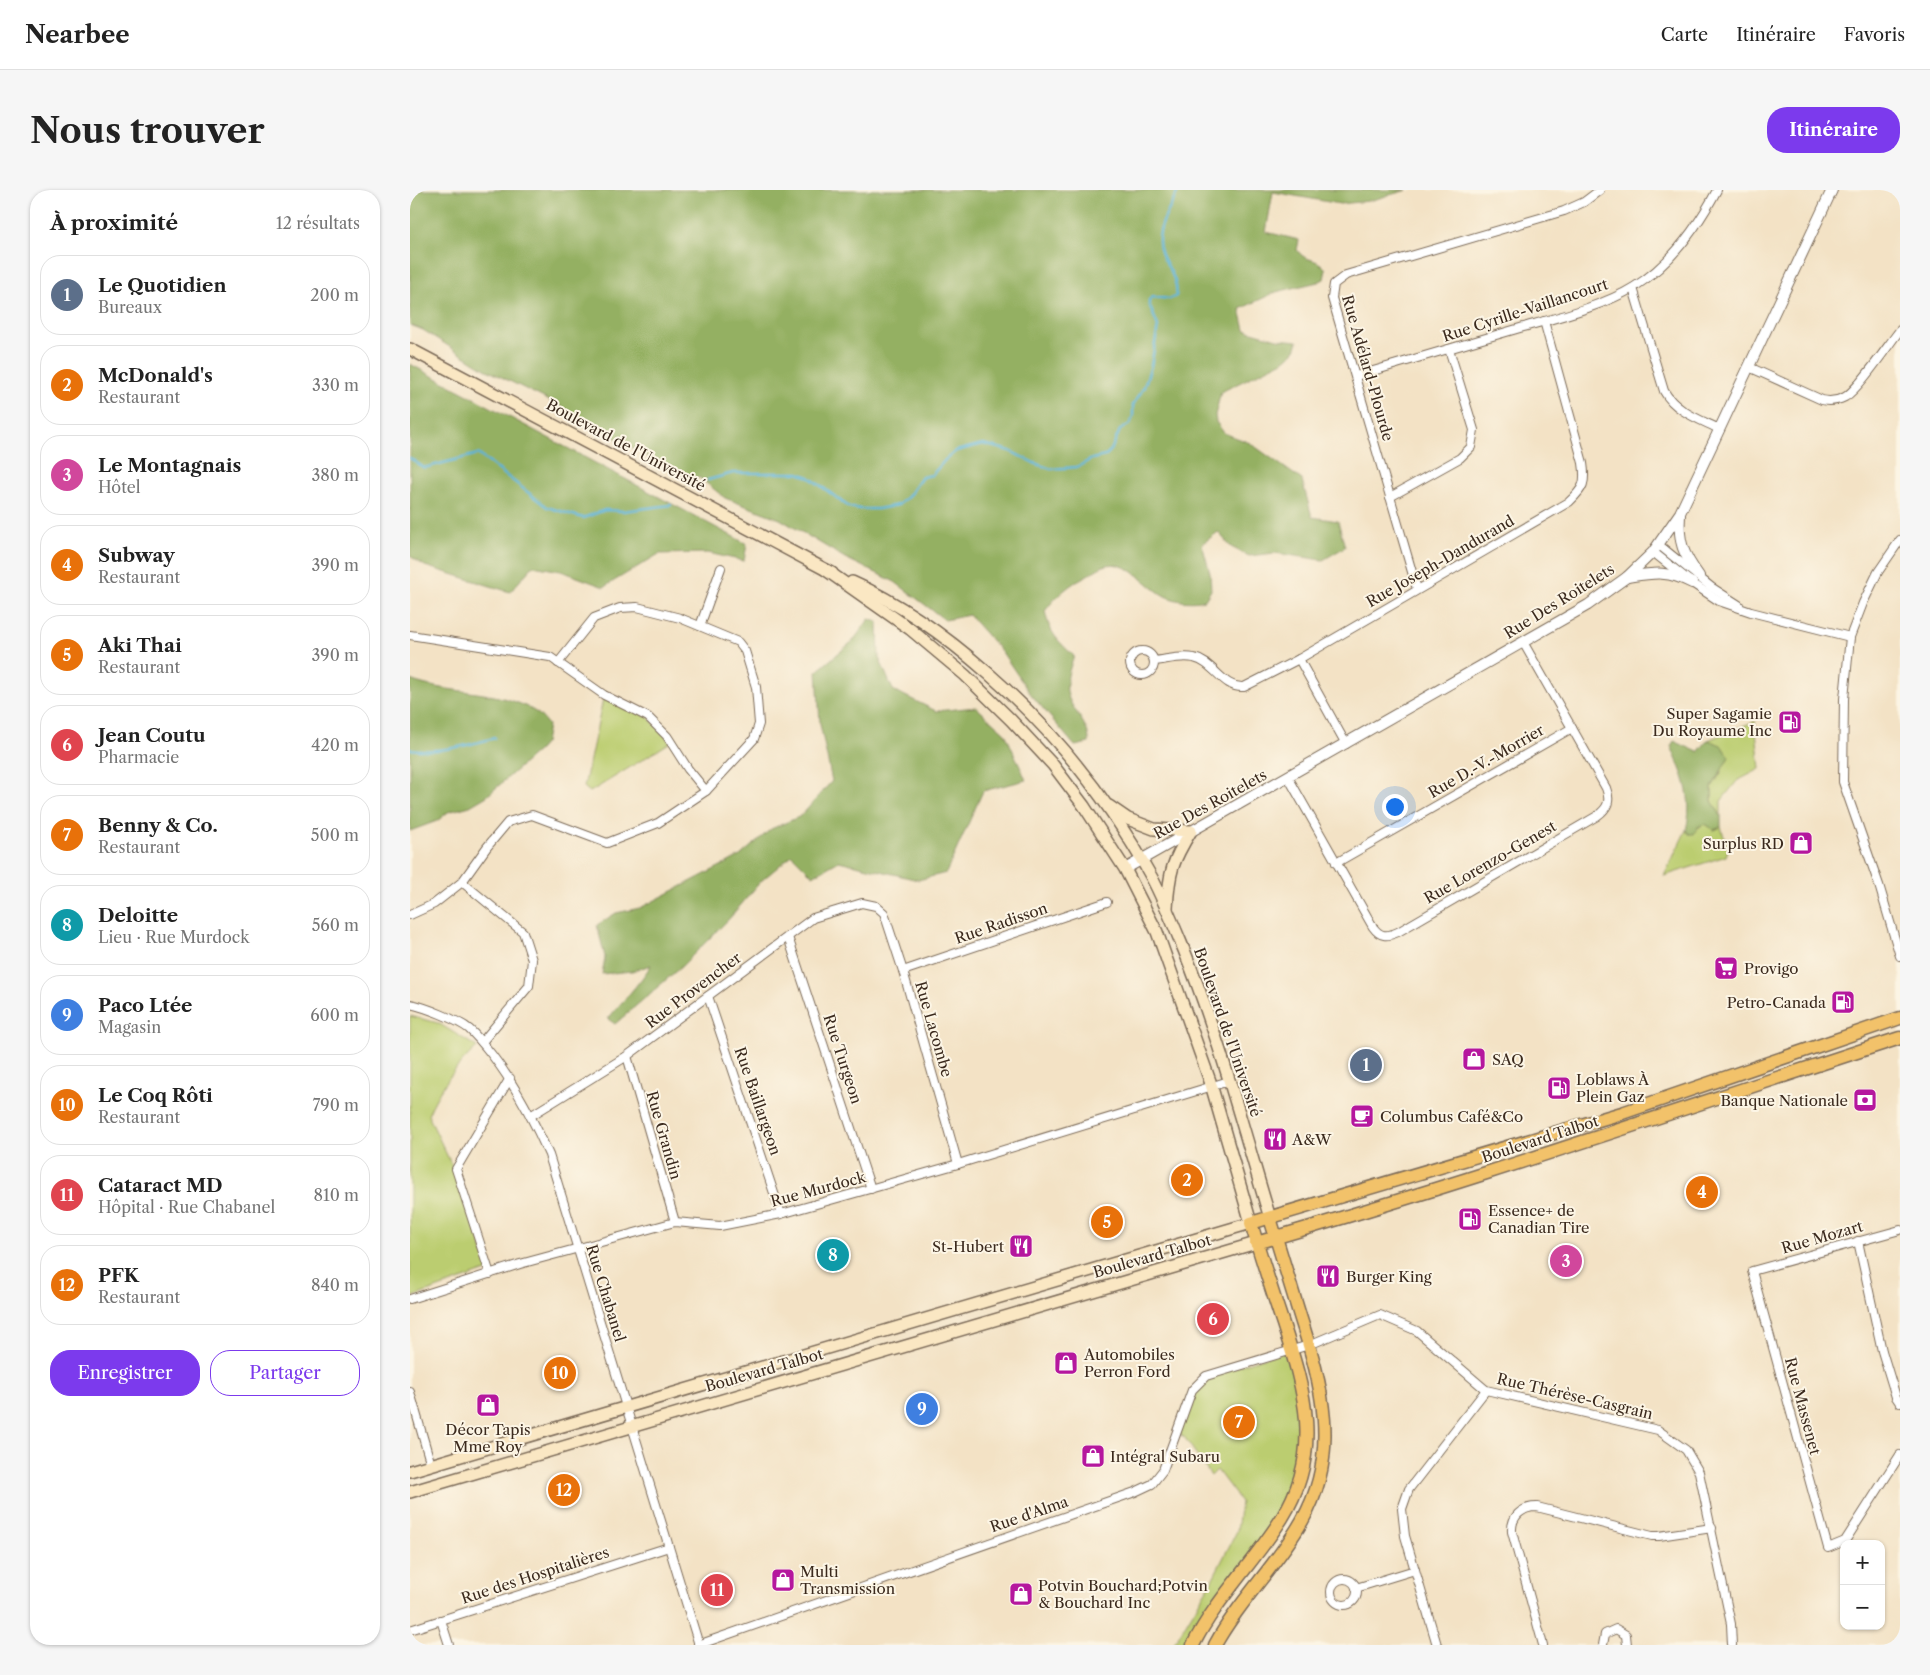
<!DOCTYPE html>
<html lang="fr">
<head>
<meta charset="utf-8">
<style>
	body { margin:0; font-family:"Libre Caslon Text",serif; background:#f6f6f6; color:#222 }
	.controls { position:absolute; right:15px; bottom:15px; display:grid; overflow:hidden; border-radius:10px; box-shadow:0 1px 4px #0004 }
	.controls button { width:45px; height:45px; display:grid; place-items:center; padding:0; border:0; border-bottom:1px solid #e0e0e0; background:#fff; color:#222; font:25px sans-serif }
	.you { position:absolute; left:984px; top:616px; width:18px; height:18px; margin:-12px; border:4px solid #fff; border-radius:50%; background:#1a73e8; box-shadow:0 0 0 8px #1a73e833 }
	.badge { display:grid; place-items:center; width:32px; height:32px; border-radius:50%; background:#7c3aed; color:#fff; font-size:16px; font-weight:700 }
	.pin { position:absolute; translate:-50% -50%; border:2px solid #fff; box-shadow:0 1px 5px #0006 }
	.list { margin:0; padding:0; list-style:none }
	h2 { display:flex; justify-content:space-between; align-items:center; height:65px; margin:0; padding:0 20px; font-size:21px }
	h2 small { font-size:16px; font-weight:400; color:#767676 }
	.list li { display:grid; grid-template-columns:32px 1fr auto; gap:15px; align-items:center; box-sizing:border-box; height:80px; margin:0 10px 10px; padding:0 10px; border:1px solid #e0e0e0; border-radius:20px }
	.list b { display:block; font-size:19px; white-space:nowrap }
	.list p { margin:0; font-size:16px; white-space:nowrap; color:#767676 }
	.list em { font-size:16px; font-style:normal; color:#767676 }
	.actions { display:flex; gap:10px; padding:15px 20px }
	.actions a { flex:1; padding:11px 0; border:1px solid #7c3aed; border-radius:20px; text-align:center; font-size:18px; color:#7c3aed }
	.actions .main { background:#7c3aed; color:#fff }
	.map { position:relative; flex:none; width:1490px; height:1455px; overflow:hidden; border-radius:20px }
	header { display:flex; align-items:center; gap:30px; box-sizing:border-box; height:70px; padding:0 25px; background:#fff; border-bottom:1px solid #e0e0e0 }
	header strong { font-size:24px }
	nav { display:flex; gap:28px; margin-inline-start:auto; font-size:18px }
	.intro { display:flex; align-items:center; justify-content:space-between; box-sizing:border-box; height:120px; padding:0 30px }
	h1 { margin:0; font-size:35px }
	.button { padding:12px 22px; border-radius:20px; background:#7c3aed; color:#fff; font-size:18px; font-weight:700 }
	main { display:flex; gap:30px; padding:0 30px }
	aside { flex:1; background:#fff; border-radius:20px; box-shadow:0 1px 4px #0004 }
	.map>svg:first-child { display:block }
</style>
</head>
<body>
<header>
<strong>Nearbee</strong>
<nav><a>Carte</a><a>Itinéraire</a><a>Favoris</a></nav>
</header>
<div class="intro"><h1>Nous trouver</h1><a class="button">Itinéraire</a></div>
<main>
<aside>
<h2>À proximité<small>12 résultats</small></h2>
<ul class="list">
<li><span class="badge" style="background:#5c6f8a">1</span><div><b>Le Quotidien</b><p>Bureaux</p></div><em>200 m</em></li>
<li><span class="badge" style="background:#e8710a">2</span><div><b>McDonald's</b><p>Restaurant</p></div><em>330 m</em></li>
<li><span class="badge" style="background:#d1479c">3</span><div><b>Le Montagnais</b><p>Hôtel</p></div><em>380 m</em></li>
<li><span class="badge" style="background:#e8710a">4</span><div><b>Subway</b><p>Restaurant</p></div><em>390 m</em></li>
<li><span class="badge" style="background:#e8710a">5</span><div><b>Aki Thai</b><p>Restaurant</p></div><em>390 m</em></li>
<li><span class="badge" style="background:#e0444e">6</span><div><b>Jean Coutu</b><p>Pharmacie</p></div><em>420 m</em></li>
<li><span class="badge" style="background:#e8710a">7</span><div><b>Benny &amp; Co.</b><p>Restaurant</p></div><em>500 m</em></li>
<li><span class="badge" style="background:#0f9aa8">8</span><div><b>Deloitte</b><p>Lieu · Rue Murdock</p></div><em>560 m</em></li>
<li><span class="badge" style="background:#3f7fe0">9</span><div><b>Paco Ltée</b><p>Magasin</p></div><em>600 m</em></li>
<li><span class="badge" style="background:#e8710a">10</span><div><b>Le Coq Rôti</b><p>Restaurant</p></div><em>790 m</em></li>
<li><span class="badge" style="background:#e0444e">11</span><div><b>Cataract MD</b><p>Hôpital · Rue Chabanel</p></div><em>810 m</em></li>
<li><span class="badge" style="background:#e8710a">12</span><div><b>PFK</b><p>Restaurant</p></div><em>840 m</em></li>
</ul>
<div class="actions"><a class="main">Enregistrer</a><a>Partager</a></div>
</aside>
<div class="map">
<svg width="1490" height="1455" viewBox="0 0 1490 1455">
	<rect width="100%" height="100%" fill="#fcf5e5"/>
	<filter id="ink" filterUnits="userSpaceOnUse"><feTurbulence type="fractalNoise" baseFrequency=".02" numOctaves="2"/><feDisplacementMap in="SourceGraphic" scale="10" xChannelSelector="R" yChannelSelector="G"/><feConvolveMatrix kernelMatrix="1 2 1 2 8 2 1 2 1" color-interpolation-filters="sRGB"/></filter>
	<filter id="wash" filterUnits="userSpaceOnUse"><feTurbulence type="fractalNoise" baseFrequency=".0096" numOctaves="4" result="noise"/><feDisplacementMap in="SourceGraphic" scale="20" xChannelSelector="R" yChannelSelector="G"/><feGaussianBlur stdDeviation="1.12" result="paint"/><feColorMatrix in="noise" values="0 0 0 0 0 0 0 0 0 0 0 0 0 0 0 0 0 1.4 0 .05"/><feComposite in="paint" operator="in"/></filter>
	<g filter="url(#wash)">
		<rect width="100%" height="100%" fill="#f3e2c5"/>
		<!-- green -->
		<g fill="#bbcd70" stroke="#7b7c47">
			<path d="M194,505L238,527L261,552L180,602L174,597Z"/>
			<path d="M1345,531L1350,579L1327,591L1311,611V626L1302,611V597L1312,581L1298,550Z"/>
			<path d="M1294,634L1304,640L1311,637L1318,660L1316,666L1254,686L1276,640L1279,644Z"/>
			<path d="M0,826L28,833L67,857C46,876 29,899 18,925L52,997L79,1080L0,1108Z"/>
			<path d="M882,1159L895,1213L888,1295L783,1455H763L800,1394L827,1341L831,1312L807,1280L801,1286L775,1248L767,1242L782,1200L796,1186Z"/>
		</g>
		<!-- forest -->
		<g fill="#94b062" stroke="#686d40">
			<path d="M0,0H997L959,11L930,14L863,2L856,42L889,50L887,60C896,73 905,66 916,79L914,89L908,92L866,102L830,119L835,140L867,149L888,151L885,161L873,171L811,202L805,225L806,232L814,243L840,253L892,290L902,327L928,331L935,357L913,370L865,363L839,366L821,357L808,342L792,354L800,383L801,400L795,410C782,413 770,412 757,407C737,398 718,367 693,376C687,379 681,383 676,386C660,394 646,406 635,421C639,443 648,451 664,466C660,478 654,493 658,506C663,522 680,535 679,553L665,556L619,502L592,462L559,425L535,430L485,392L435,368L370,329L315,308L290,288L270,285L150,216L75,179L13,140L0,135Z"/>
			<path d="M0,174L337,354L334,371L298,363L249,364L194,397L151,381L123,376L100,402L15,376L0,366Z"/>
			<path d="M459,429L468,432L469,468L483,500L526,521L566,517L595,543L616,590L573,601L536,683L508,690L429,671L403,686L382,665L351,691L319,729L272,776L205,834L198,829C212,811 229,795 241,775L222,781L192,784L195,767L187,735L206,723L230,718L330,666L361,639L391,626L422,591L410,534L407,481L443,451Z"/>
			<path d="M0,490C39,505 88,498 124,521C130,524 134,530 138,535L135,553L129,560L77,606L60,616L38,622L27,631L0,641Z"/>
			<path d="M1298,550L1311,555L1319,567L1302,597V611L1311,626V637L1304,640L1294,634L1288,637L1284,644H1279L1276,640C1284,607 1273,585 1261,556L1264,551L1288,562Z"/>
		</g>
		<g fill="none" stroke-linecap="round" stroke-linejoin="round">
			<!-- stream -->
			<g stroke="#5cb4d9" stroke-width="2.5">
				<path d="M0,268L14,278L68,264L137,317L173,328L195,320L213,321L261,315"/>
				<path d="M298,290L323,283H388L399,287L439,317L450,319H468L488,315L498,307L512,287L522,285L535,270L546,261L573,254L600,261L624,273L641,279L667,277L682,269L695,266L701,260L710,240L720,234L723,226V215L734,197L741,176L748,136L739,114V110L743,107L760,109L766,106C770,86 749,71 749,51C749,32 762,17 768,0"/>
				<path d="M0,559C29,564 57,555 85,548"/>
			</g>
		</g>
	</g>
	<g filter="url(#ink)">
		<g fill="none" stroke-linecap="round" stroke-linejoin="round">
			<!-- minor casing -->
			<g stroke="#7b6a58" stroke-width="10">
				<g id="minor">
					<path d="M1223,98L1254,201C1265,221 1289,229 1309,239"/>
					<path d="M1339,177L1412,210C1420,212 1427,211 1435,207C1449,199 1478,155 1490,140"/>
					<path d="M946,186C1001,170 1055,154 1110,138C1145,128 1194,116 1224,97C1261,74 1287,38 1307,0"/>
					<path d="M980,307L1050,268L1061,257L1064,240L1039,159"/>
					<path d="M1490,350L1468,382L1453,413L1440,447L1434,509L1433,592L1469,695L1490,766"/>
					<path d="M1249,355L1301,397L1329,415"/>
					<path d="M1243,362L1282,393L1309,411L1341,422L1440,447"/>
					<path d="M1007,399L922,108L924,94L936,85L1154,21L1174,12L1190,0"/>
					<path d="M290,436L311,378"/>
					<path d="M0,445L140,467L194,505L238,527L257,546L278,579L296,601"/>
					<circle cx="732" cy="473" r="12"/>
					<path d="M889,469L936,554"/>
					<path d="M744,471C756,470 771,465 784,468C804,472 813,499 834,497L889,469L1159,312C1174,298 1176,293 1173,273L1134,131"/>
					<path d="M878,587L963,737C970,747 977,747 988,742L1187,626C1198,618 1201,611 1196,598L1113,452"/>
					<path d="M926,673L1162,538"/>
					<path d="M52,692L113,742L122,770L119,796L72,852"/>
					<path d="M0,725L24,714L52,692L77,657L98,632L122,625L197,653L248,633L296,601L344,549L349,534L346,497L335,461L328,452L270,428L227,417L210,418L184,428L148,473"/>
					<path d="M378,747L461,999"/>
					<path d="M493,781L697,712"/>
					<path d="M298,806L371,1024"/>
					<path d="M0,814C15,817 48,830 59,839C68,847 75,856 82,865C106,896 123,929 139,965L289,1455"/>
					<path d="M217,866L265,1032"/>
					<path d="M122,925L217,866L403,728L452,713L466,716L474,723L493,781L548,974"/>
					<path d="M1490,1040L1342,1081L1418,1358L1435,1351L1490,1265"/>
					<path d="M1448,1051L1472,1161L1486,1207L1490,1213"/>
					<path d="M80,1084L46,979L100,888"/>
					<path d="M0,1109L110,1074L265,1032L310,1036L371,1024L548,974L819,891"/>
					<path d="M0,1202L21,1275"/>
					<circle cx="934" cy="1402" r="13"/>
					<path d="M946,1398L1005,1380"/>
					<path d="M31,1430L39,1455"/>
					<path d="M0,1440L259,1357"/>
					<path d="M288,1455L725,1302L742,1294L753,1280L782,1200L796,1186L899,1155L970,1125L1007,1141L1076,1200L1248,1240L1276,1260L1289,1282L1321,1434L1322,1455"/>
					<path d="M1027,1455L995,1346L992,1319L999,1299L1076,1200"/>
					<path d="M1133,1455L1102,1342C1101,1327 1111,1317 1127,1317L1242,1346H1249L1302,1338"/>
					<path d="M1193,1455L1195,1444L1206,1439L1216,1445L1217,1455"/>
				</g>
			</g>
			<!-- tertiary casing -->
			<g stroke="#7b6a58" stroke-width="12">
				<g id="tertiary">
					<path d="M1270,325C1268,352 1273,364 1289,386"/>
					<path d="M1217,387C1244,383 1257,380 1282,393"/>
					<path d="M715,679L1178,415L1217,387L1243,362L1270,323L1422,0"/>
				</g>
			</g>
			<!-- secondary casing -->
			<g stroke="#7b6a58" stroke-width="14">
				<g id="secondary">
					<path d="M0,159L422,383"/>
					<path d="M442,392C492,414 538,448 579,484C645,542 700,611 742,688C754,711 764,736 774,760C809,847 833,938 860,1028"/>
					<path d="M699,616L718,629L744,639L781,641C762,672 759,682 757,718"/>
					<path d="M0,1281L841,1033L800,891L747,742L715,679L674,616L643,575L601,530L555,485L500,439L416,380"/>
					<path d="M0,1302L846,1053"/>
				</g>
			</g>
			<!-- primary casing -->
			<g stroke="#7b6a58" stroke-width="15">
				<g id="primary">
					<path d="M846,1053C1063,991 1276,917 1490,848"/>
					<path d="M783,1455C806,1409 845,1371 872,1328C913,1262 895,1202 873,1134C862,1101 851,1067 841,1033L1212,923L1490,828"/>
					<path d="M805,1455C829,1411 867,1375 892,1331C931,1263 912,1195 890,1126C880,1093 870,1060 860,1028"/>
				</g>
			</g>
			<!-- minor -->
			<use href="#minor" stroke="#fff" stroke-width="8"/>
			<!-- tertiary -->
			<use href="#tertiary" stroke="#fff" stroke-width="10"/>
			<!-- secondary -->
			<use href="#secondary" stroke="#fae7c3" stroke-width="11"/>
			<!-- primary -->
			<use href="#primary" stroke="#f2c26a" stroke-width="12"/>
		</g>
	</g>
	<!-- icons -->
	<defs>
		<g id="fuel-square" transform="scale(1.25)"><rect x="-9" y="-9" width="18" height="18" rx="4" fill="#b5179e" stroke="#fcf5e5"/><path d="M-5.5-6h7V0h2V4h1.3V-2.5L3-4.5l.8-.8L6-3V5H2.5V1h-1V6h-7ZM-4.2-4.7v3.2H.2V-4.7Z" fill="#fff"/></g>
		<g id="shop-square" transform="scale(1.25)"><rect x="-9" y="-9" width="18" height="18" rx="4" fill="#b5179e" stroke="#fcf5e5"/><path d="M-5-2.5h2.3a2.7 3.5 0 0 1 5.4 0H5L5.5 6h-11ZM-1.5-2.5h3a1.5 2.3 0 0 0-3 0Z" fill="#fff"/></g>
		<g id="supermarket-square" transform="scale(1.25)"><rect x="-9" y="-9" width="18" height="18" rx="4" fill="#b5179e" stroke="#fcf5e5"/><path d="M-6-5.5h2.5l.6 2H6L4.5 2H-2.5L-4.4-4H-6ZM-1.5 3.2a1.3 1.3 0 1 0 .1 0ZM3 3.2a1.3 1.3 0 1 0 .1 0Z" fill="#fff"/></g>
		<g id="bank-square" transform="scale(1.25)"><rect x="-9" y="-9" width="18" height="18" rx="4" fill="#b5179e" stroke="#fcf5e5"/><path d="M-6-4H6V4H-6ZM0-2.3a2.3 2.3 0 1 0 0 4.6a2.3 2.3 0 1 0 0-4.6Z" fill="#fff"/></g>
		<g id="cafe-square" transform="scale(1.25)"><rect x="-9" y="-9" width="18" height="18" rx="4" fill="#b5179e" stroke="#fcf5e5"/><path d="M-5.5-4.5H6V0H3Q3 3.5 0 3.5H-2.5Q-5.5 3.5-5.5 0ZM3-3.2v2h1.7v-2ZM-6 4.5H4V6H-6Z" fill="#fff"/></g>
		<g id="restaurant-square" transform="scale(1.25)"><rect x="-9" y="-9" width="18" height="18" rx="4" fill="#b5179e" stroke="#fcf5e5"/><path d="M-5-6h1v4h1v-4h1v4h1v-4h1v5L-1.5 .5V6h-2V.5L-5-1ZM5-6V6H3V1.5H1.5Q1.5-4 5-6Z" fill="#fff"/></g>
	</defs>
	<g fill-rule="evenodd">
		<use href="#fuel-square" x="1380" y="532"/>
		<use href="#shop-square" x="1391" y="653"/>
		<use href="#supermarket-square" x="1316" y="778"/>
		<use href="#fuel-square" x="1433" y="812"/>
		<use href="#shop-square" x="1064" y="869"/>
		<use href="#fuel-square" x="1149" y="898"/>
		<use href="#bank-square" x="1455" y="910"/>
		<use href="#cafe-square" x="952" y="926"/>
		<use href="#restaurant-square" x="865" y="949"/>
		<use href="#fuel-square" x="1060" y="1029"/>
		<use href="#restaurant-square" x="611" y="1056"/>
		<use href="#restaurant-square" x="918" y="1086"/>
		<use href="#shop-square" x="656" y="1173"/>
		<use href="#shop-square" x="78" y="1215"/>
		<use href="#shop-square" x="683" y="1266"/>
		<use href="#shop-square" x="373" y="1390"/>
		<use href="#shop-square" x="611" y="1404"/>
	</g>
	<g text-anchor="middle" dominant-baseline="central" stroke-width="4" stroke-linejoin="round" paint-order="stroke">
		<!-- street labels -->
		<g font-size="15" fill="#3b2a1e" stroke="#fcf5e5">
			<text transform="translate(1115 120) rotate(-18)">Rue Cyrille-Vaillancourt</text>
			<text transform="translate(958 178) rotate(74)">Rue Adélard-Plourde</text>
			<text transform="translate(216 255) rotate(28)">Boulevard de l'Université</text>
			<text transform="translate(1030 371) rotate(-30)">Rue Joseph-Dandurand</text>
			<text transform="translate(1149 411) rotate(-32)">Rue Des Roitelets</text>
			<text transform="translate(1076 571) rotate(-30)">Rue D.-V.-Morrier</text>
			<text transform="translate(800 614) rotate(-29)">Rue Des Roitelets</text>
			<text transform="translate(1080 672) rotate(-30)">Rue Lorenzo-Genest</text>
			<text transform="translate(591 733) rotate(-19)">Rue Radisson</text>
			<text transform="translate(283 800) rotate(-37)">Rue Provencher</text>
			<text transform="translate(524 839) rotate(74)">Rue Lacombe</text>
			<text transform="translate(818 842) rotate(71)">Boulevard de l'Université</text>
			<text transform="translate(433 869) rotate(72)">Rue Turgeon</text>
			<text transform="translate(348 911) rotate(71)">Rue Baillargeon</text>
			<text transform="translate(254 945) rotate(74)">Rue Grandin</text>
			<text transform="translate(1130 949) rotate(-18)">Boulevard Talbot</text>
			<text transform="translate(408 999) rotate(-15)">Rue Murdock</text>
			<text transform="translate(1412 1047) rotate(-16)">Rue Mozart</text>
			<text transform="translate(742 1066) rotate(-16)">Boulevard Talbot</text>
			<text transform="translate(196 1103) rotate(73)">Rue Chabanel</text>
			<text transform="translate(354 1180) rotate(-16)">Boulevard Talbot</text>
			<text transform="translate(1165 1206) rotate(13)">Rue Thérèse-Casgrain</text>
			<text transform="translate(1393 1216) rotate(75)">Rue Massenet</text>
			<text transform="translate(619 1324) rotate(-19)">Rue d'Alma</text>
			<text transform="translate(125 1385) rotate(-18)">Rue des Hospitalières</text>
		</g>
		<!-- poi labels -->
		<g font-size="15" fill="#3b2a1e" stroke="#fcf5e5" text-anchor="start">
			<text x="1362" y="523" text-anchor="end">Super Sagamie<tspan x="1362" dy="17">Du Royaume Inc</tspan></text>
			<text x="1374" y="653" text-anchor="end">Surplus RD</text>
			<text x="1334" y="778">Provigo</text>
			<text x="1416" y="812" text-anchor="end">Petro-Canada</text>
			<text x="1082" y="869">SAQ</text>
			<text x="1166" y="889">Loblaws À<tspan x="1166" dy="17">Plein Gaz</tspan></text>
			<text x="1438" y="910" text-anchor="end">Banque Nationale</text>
			<text x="970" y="926">Columbus Café&amp;Co</text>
			<text x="882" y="949">A&amp;W</text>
			<text x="1078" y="1020">Essence+ de<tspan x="1078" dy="17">Canadian Tire</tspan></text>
			<text x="594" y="1056" text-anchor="end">St-Hubert</text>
			<text x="936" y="1086">Burger King</text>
			<text x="674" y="1164">Automobiles<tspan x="674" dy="17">Perron Ford</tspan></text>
			<text x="78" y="1239" text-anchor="middle">Décor Tapis<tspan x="78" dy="17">Mme Roy</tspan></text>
			<text x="700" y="1266">Intégral Subaru</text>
			<text x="390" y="1381">Multi<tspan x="390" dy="17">Transmission</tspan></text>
			<text x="628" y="1395">Potvin Bouchard;Potvin<tspan x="628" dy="17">&amp; Bouchard Inc</tspan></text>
		</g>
	</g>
</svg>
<div class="controls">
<button>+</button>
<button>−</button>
</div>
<div class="you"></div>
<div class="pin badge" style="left:956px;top:875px;background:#5c6f8a">1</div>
<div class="pin badge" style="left:777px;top:990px;background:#e8710a">2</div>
<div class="pin badge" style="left:1156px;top:1071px;background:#d1479c">3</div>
<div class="pin badge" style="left:1292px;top:1002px;background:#e8710a">4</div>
<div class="pin badge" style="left:697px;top:1032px;background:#e8710a">5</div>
<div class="pin badge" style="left:803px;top:1129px;background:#e0444e">6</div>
<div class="pin badge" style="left:829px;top:1232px;background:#e8710a">7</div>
<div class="pin badge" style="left:423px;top:1065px;background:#0f9aa8">8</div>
<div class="pin badge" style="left:512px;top:1219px;background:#3f7fe0">9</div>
<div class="pin badge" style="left:150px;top:1183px;background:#e8710a">10</div>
<div class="pin badge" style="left:307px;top:1400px;background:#e0444e">11</div>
<div class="pin badge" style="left:154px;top:1300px;background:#e8710a">12</div>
</div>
</main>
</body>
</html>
